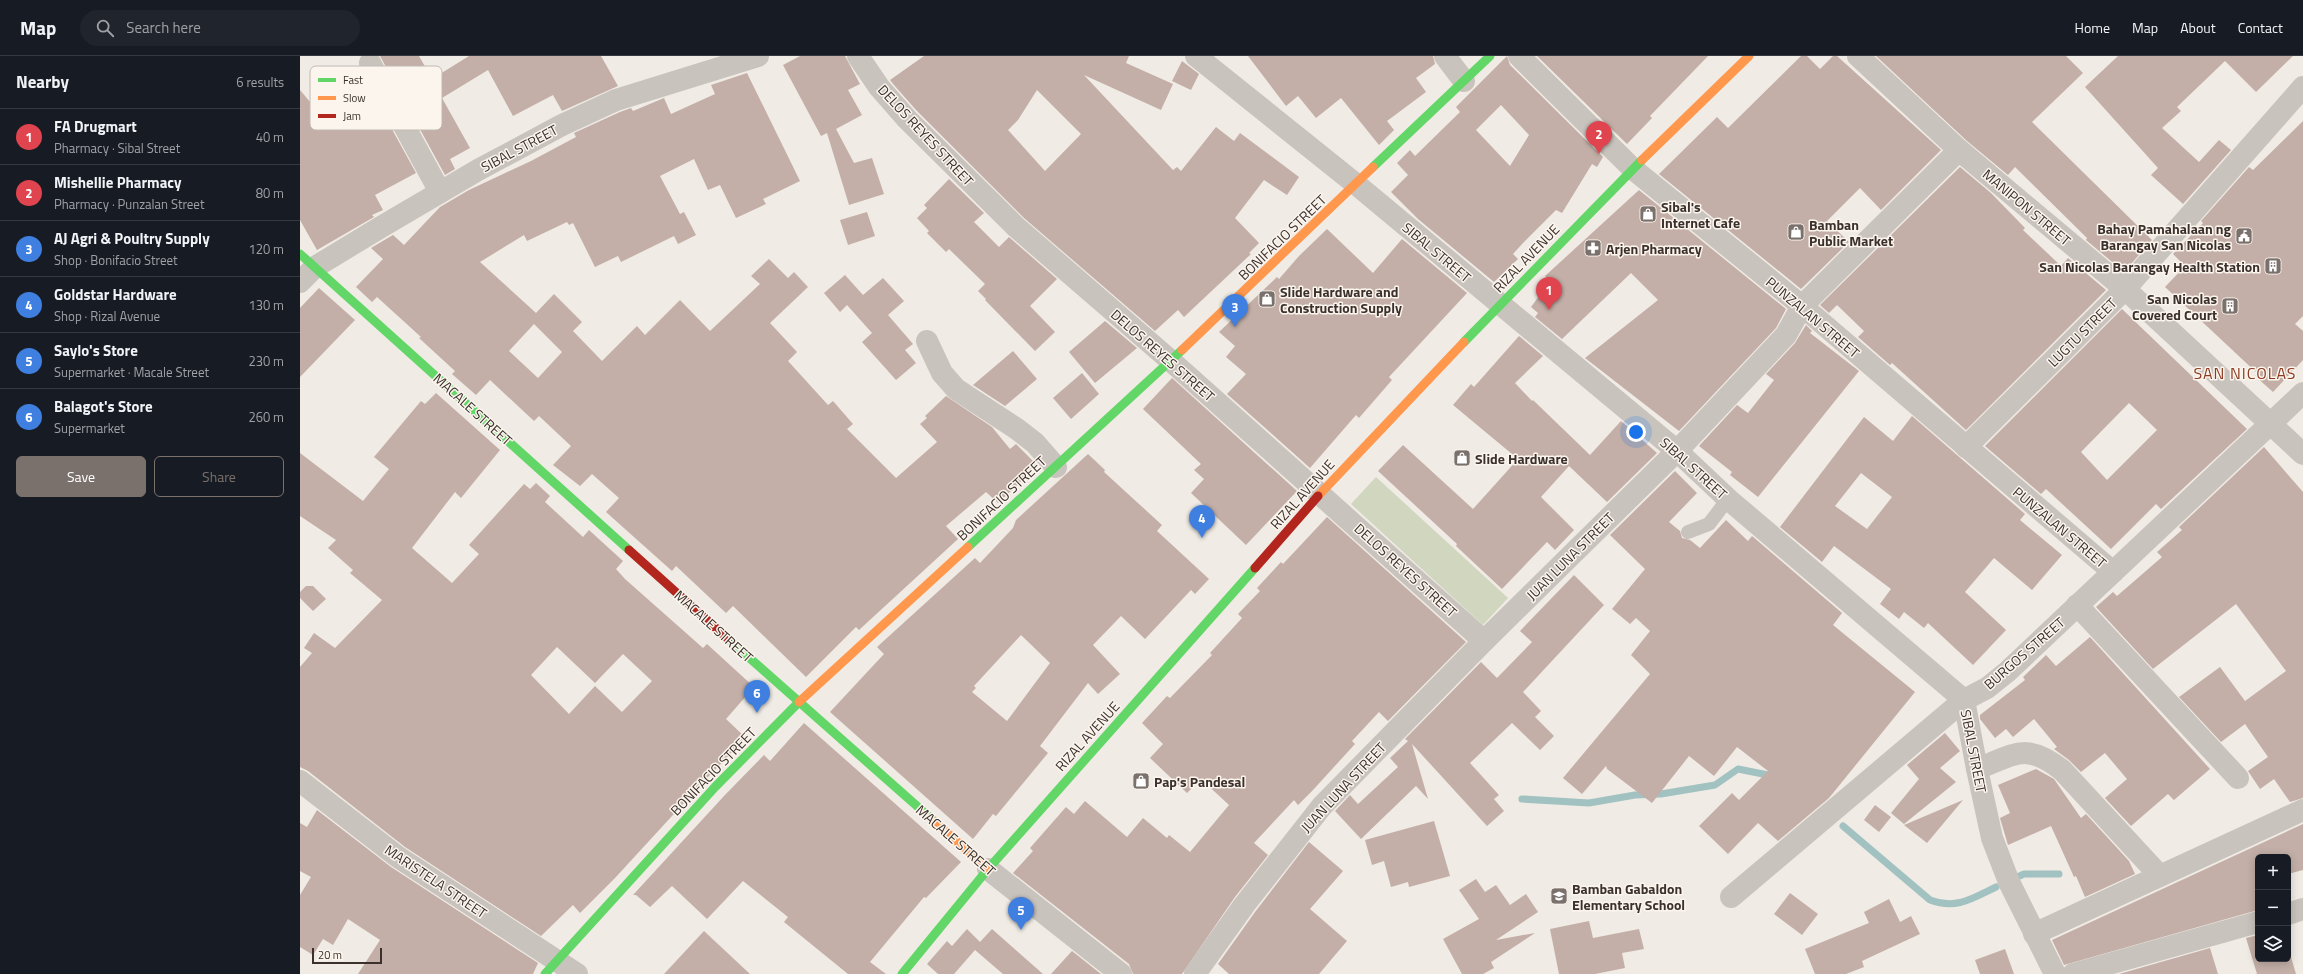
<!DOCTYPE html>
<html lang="en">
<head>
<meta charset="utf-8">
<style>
	body { margin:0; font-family:"Titillium Web",sans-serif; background:#20242c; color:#f1f3f6 }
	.controls { position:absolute; right:12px; bottom:12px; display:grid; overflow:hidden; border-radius:6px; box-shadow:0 2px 10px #0003 }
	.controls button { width:36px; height:36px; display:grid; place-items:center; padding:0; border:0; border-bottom:1px solid #363941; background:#171b24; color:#f1f3f6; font:20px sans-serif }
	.scale { position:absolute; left:12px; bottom:10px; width:70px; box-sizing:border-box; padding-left:4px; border:2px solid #3b302b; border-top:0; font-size:11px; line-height:14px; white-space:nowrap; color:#3b302b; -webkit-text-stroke:3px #fbf5ee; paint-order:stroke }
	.you { position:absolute; left:1336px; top:376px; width:14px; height:14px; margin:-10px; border:3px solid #fff; border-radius:50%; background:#1a73e8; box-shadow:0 0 0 6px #1a73e833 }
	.badge { display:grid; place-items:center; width:26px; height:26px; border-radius:50%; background:#7a716c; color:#fff; font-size:13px; font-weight:700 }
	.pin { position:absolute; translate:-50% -33px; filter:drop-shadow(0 1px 2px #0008) }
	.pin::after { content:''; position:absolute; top:21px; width:14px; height:12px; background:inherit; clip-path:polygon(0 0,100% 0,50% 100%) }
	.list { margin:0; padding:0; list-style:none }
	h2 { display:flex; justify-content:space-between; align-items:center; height:52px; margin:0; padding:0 16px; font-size:17px }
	h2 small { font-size:13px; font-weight:400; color:#9ea1a6 }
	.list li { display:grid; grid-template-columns:26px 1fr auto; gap:12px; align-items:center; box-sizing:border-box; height:56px; padding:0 16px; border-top:1px solid #363941 }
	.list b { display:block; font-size:15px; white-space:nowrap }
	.list p { margin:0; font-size:13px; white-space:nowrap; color:#9ea1a6 }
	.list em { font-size:13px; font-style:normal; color:#9ea1a6 }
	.actions { display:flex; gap:8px; padding:12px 16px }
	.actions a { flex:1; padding:9px 0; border:1px solid #7a716c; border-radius:6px; text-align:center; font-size:14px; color:#7a716c }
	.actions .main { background:#7a716c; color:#fff }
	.icon { flex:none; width:22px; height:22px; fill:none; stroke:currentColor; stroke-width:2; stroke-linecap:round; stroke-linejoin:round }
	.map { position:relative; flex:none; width:2003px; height:918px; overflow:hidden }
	header { display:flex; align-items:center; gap:24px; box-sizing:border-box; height:56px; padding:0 20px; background:#171b24; border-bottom:1px solid #363941 }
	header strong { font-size:19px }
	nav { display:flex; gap:22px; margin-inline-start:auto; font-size:14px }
	.search { width:280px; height:36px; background:#20242c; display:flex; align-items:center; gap:10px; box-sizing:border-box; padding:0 14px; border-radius:22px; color:#9ea1a6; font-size:15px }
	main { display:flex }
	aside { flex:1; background:#171b24 }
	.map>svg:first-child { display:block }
</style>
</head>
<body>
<header>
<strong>Map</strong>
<div class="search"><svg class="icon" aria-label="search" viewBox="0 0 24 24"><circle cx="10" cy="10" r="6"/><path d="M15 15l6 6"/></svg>Search here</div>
<nav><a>Home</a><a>Map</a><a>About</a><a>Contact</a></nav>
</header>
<main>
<aside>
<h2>Nearby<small>6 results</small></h2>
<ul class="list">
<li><span class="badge" style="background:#e0444e">1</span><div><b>FA Drugmart</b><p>Pharmacy · Sibal Street</p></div><em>40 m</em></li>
<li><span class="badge" style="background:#e0444e">2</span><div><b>Mishellie Pharmacy</b><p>Pharmacy · Punzalan Street</p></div><em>80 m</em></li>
<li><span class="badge" style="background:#3f7fe0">3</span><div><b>AJ Agri &amp; Poultry Supply</b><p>Shop · Bonifacio Street</p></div><em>120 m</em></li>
<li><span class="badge" style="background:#3f7fe0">4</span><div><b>Goldstar Hardware</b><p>Shop · Rizal Avenue</p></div><em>130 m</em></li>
<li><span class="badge" style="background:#3f7fe0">5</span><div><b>Saylo's Store</b><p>Supermarket · Macale Street</p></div><em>230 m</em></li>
<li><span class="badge" style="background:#3f7fe0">6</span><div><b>Balagot's Store</b><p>Supermarket</p></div><em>260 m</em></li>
</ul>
<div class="actions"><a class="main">Save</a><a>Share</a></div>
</aside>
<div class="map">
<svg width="2003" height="918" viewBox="0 0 2003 918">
	<rect width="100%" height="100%" fill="#f0ebe5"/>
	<!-- green -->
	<path fill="#d1d6bf" d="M1076,421L1208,542L1183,569L1051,448Z"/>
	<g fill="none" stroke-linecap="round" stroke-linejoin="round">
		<!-- stream -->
		<g stroke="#a1c2c1" stroke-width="7">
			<path d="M1222,743L1289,747L1335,739L1361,738L1415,729L1438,713L1473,720"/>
			<path d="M1543,770L1630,844C1657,854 1673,842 1696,831"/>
			<path d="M1715,822L1724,818H1759"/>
		</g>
	</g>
	<!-- building -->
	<g fill="#c3afa7" fill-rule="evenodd">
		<path d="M80,0H119L132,23L169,0H301L318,30L262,55L253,39L213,60L188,14L142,42L170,92L150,103L155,113L145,119Z"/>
		<path d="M500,0H545L560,28L548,34L562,59L536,73L554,107L572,102L584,138L549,149L527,77L521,80L483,9Z"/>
		<path d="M624,0H829L826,7L873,28L861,54L784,19L873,114L877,111L881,115L916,71L934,85L940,77L999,121L987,139L964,124L935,162L959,187L949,197L951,198L884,261L878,254L855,275L724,162L616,54L594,29L590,24ZM737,34L781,78L745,115L708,74L718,64Z"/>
		<path d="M948,0H1133L1135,8L1116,22L1126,36L1087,65L1094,74L1079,89L1041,42L1016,62L998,40L986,50Z"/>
		<path d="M1207,0L1210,9L1303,101L1297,111L1292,108L1262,157L1256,154L1223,187L1213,198L1218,203L1194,226L1118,163L1091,136L1108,119L1097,107L1110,94L1115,100L1160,56L1156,51ZM1201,49L1229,79L1210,110L1176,74Z"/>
		<path d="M1237,0H1408L1350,60L1352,62L1327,88Z"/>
		<path d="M1501,0H1507L1520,13L1533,0H1537L1641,94L1581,154L1560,132L1527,165L1549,186L1501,233L1359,118L1417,61L1428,72Z"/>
		<path d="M1576,0H1766L1783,17L1732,66L1852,184L1824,216L1786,184L1787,182L1715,111L1708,119L1667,85Z"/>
		<path d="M1818,0H1993L1956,36L1925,5L1877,51L1881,55L1862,72L1899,106L1919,84L1931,94L1883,148L1851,119L1858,112L1785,31Z"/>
		<path d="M882,5L899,18L891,34L872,25Z"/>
		<path d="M447,17L500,125L463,143L466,148L436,162L420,129L408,134L394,103L360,120L380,158L384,156L396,179L378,188L374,180L321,206L318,200L295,211L273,167L269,169L267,166L227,185L224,179L180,206L236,257L254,238L282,266L273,275L302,305L337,270L345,279L380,244L410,275L460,228L451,220L469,203L488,222L494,216L508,231L470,267L497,296L488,305L528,349L533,345L553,368L547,373L596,422L637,386L620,368L627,362L625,360L646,340L692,371L710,393L716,388L738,410L698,447L686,436L646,470L658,483L559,574L556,571L506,621L433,550L426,557L376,510L372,515L306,456L319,442L292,418L280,430L253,409L271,390L239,360L234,365L190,324L176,339L152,318L155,315L119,282L121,281L77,241L72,246L56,231L83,203L71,192L93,179L104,189L140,151L169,134L231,105L276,81L274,77L320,56L331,52L333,55L364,42L371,58L415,38L411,29ZM234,268L262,296L238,322L209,295Z"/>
		<path d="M66,26L116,117L75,139L83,154L72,159L74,161L17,194L0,164V34L31,71L59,56L48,35Z"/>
		<path d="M2003,65V260L1995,268L2003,275V304L1973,336L1955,320L1958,318L1865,231L1885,210L1873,198L1903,167L1901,165L1949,111L1953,114Z"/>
		<path d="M1660,111L1691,137L1725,172L1723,174L1761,210L1768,202L1806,234L1666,374L1592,307L1590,309L1558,281L1564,275L1537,249L1529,257L1520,249Z"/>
		<path d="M649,123L684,157L674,166L699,191L709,181L757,223L730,250L755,276L735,295L685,244L686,243L678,235L685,228L649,193L646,196L627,177L629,175L617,162L627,152L624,149Z"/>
		<path d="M1339,134L1486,253L1476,272L1379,375L1285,302L1358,244L1331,217L1262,283L1235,261L1238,257L1231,251L1250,225L1245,220Z"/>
		<path d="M567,156L575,180L548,189L540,164Z"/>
		<path d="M1027,173L1073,217L1102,183L1167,237L1089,321L1092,324L1059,362L1056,359L1010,412L927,338L946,318L926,301L935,290L919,276L977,221L979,223L999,200Z"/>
		<path d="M545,219L563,239L583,222L604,245L588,259L613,288L605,294L616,307L596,324L562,286L572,277L547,249L540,256L524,237Z"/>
		<path d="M19,232L55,264L0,321V252Z"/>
		<path d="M1822,253L1947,373L1861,453L1856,448L1811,493L1746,433L1741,438L1685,390ZM1829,347L1857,374L1807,424L1781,396Z"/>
		<path d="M805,265L837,292L795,327L769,296Z"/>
		<path d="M1506,269L1512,275L1510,277L1559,315L1458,441L1430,419L1432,416L1399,390L1437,349L1448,357L1474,324L1466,318L1495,287Z"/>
		<path d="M1219,280L1243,300L1215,327L1232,345L1233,344L1290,399L1321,365L1357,397L1307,446L1269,410L1241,441L1274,474L1255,494L1247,486L1202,533L1156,490L1157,488L1078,415L1103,389L1173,453L1218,403L1153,349L1171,328L1174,331Z"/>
		<path d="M713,295L737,323L705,350L673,329Z"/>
		<path d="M782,317L799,338L771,363L753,342Z"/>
		<path d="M872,322L997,435L946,489L891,437L904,423L894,414L901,408L843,353Z"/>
		<path d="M136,337L200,394L161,442L155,436L112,492L152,527L179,498L169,489L224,428L230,433L236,427L250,440L245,446L283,481L289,474L323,505L316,513L325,523L403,592L407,588L454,631L426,663L446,682L406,723L315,822L280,857L273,849L241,880L105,791L8,715L0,711V611L12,597L4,592L14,577L35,592L82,544L50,517L53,514L28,492L36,484L0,460V397L63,445L89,413L74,401L121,345L125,348ZM257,591L295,627L323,598L352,625L322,656L295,630L269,658L231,619Z"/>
		<path d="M1612,360L1725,458L1720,464L1762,499L1732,534L1694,502L1665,536L1706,574L1673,609L1628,567L1624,572L1604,556L1599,563L1580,548L1591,533L1534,490L1522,506L1480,471L1564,361L1593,385ZM1561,417L1592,441L1567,473L1535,450Z"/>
		<path d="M1964,391L2003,436V742L1990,746L1974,723L1960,733L1948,715L1968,701L1945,668L1921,686L1879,641L1920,611L1945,645L1986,615L1936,548L1853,613L1796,551L1813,536L1817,540L1862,501L1857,496L1882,474L1879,471Z"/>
		<path d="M788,398L805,414L804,416L862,469L857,475L909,523L895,538L891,534L845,583L821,560L793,589L820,618L798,638L788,627L740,690L748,697L696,760L693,758L673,783L530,656L584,598L577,591L675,502L680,507L713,472L716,464ZM721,579L750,607L707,665L672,636L676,632L674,630Z"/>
		<path d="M1375,415L1397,437L1369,466L1380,475L1382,482L1390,484L1400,492L1426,464L1448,485L1452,480L1542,557L1533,569L1615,636L1529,742L1478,785L1458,767L1428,798L1399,770L1432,737L1439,744L1468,715L1437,691L1414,720L1389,700L1352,747L1307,713L1306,710L1282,738L1263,722L1350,618L1331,599L1350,575L1336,562L1330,568L1312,553L1345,513L1310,479Z"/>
		<path d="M1027,461L1166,586L1088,665L1079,656L1052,685L1055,688L1013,734L998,749L994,744L954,787L968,799L935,841L882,918H833L829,908L713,817L733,795L730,792L766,751L774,758L785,745L827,781L843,762L867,782L869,779L890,796L929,749L901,723L887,737L850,702L863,688L842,667L867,640L870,642L912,599L910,597L942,562L938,558L960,535L957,532L981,506L983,508Z"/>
		<path d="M1274,519L1304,549L1223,636L1241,655L1235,661L1254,680L1240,694L1212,667L1170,707L1199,739L1194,743L1204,755L1187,770L1112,688L1128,743L1116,730L1061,783L1035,755L1050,739L1058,748L1098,711L1090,702L1108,685L1105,683L1181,606L1197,622L1232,586L1220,575Z"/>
		<path d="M6,530H13L26,543L13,555L0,542V536Z"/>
		<path d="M1790,581L1910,713L1874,744L1868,738L1831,770L1805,742L1827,723L1805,697L1781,716L1769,704L1754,693L1757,691L1734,663L1713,681L1706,673L1695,682L1680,663V659L1725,624L1723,621L1746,599L1756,610Z"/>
		<path d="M504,667L661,806L626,842L624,841L570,906L586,918H548L484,866L488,861L443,825L407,863L372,830L350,851L336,839H333L424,740L464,699L470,705Z"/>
		<path d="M1645,677L1660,695L1640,712L1656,726L1604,768L1591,757L1619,723L1607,709Z"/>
		<path d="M1736,713L1754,723L1781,762L1786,758L1829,805L1835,818L1785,841L1776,820L1774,821L1751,770L1708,789L1700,762L1710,757L1698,729Z"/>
		<path d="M1663,744L1627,787L1604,769Z"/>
		<path d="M1575,749L1591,761L1579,776L1564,764Z"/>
		<path d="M17,754L91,811L238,907L233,918H58L80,884L48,863L33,889L23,883L13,899L0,891V839L11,821L0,815V767L7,771Z"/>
		<path d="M1134,765L1150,820L1109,831L1108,826L1091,831L1084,805L1072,809L1065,784Z"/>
		<path d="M2003,768V814L1988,818V801H1958V854L1764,909L1752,884Z"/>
		<path d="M1009,786L1043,815L1010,853L1047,885L1019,918H929L918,908L955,856Z"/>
		<path d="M1176,823L1185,836L1196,829L1210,849L1226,838L1238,856L1196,884L1235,877L1191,906L1194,912L1183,918H1162L1143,883L1179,863L1159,834Z"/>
		<path d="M1490,837L1518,858L1502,879L1474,858Z"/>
		<path d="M1589,843L1600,866L1611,860L1620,878L1562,905L1564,911L1546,918H1515L1505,893L1569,867L1564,856Z"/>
		<path d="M1289,865L1293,882L1339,873L1344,893L1322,897L1325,912L1295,918H1259L1250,873Z"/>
		<path d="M667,873L680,886L692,873L743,918H703L675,894L654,918H638L627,908L647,885L652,890Z"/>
		<path d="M404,875L450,918H364Z"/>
		<path d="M1958,879V903H1988V891L1996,918H1957L1946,882Z"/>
		<path d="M1910,892L1918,918H1819Z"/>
		<path d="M1705,893L1714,918H1680L1675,904Z"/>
		<path d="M772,895L801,918H751Z"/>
	</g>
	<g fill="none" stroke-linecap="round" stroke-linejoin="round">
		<!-- lane -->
		<path stroke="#c9c3be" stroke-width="14" d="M1388,476L1409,468L1428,443"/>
		<!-- street -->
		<g stroke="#c9c3be" stroke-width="22">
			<path d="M558,0L579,31L607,63L716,171L871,305L1184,585"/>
			<path d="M896,0L1057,129L1377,395L1428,443L1664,644L1677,713L1692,782L1709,826L1755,918"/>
			<path d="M1145,0L1164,25"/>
			<path d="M1219,0L1333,113L1502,250L1813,516"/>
			<path d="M1558,0L1659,94L1825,233L2003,398"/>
			<path d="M70,7L140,136"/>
			<path d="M0,226L15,211L81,171L178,114L262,69L316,44L458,0"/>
			<path d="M627,285L642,317L656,333L717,373L735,387L756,411"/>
			<path d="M1666,391L1825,233L2003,31"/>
			<path d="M1777,549L1938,722"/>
			<path d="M1677,713C1716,698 1726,686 1762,714L1860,820"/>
			<path d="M0,725L98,801L277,918"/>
			<path d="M688,813L821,918"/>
			<path d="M1431,841L1664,644L1687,632L1707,616L2003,337"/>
			<path d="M1988,858L2003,853"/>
			<path d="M1734,878L2003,754"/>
			<path d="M895,918L945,848L1022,750L1184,585L1377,395L1486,279L1502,250L1659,94"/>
			<path d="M1773,918L1958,866"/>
		</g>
		<!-- fast -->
		<g stroke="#63d668" stroke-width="9">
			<path d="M1073,111L1190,0"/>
			<path d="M0,198L329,494"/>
			<path d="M1164,286L1342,104"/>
			<path d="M668,491L882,294"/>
			<path d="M428,583L635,766"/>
			<path d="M245,918L415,731L499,646"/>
			<path d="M602,918L688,813L955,512"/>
		</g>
		<!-- slow -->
		<g stroke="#ff974d" stroke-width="9">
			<path d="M1342,104L1449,0"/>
			<path d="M882,294L1073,111"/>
			<path d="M1018,440L1164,286"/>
			<path d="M499,646L668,491"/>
			<path d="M635,766L688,813"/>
		</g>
		<!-- jam -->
		<g stroke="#b3261e" stroke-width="9">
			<path d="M329,494L428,583"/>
			<path d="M955,512L1018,440"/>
		</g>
	</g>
	<!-- icons -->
	<defs>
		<g id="shop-square" transform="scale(0.9)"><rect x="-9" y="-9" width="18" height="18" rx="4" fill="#7a716c" stroke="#fbf5ee"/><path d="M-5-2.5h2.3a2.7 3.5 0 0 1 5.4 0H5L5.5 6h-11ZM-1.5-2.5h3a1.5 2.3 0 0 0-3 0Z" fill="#fff"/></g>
		<g id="civic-square" transform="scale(0.9)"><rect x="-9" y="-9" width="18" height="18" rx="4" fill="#7a716c" stroke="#fbf5ee"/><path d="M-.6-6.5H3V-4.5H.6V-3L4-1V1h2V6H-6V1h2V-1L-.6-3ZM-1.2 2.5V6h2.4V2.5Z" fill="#fff"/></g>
		<g id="pharmacy-square" transform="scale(0.9)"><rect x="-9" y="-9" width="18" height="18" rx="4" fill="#7a716c" stroke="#fbf5ee"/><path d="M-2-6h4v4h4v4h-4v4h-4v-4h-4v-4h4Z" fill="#fff"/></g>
		<g id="building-square" transform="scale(0.9)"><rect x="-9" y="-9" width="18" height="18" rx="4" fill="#7a716c" stroke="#fbf5ee"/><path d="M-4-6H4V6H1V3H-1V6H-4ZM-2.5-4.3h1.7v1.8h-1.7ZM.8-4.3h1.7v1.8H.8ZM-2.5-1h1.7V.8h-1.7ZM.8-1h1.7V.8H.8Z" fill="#fff"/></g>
		<g id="school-square" transform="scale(0.9)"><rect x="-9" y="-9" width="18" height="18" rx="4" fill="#7a716c" stroke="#fbf5ee"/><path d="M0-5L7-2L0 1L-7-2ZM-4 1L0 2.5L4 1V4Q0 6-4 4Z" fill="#fff"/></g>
	</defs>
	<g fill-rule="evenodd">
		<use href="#shop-square" x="1348" y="158"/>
		<use href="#shop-square" x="1496" y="176"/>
		<use href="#civic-square" x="1944" y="180"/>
		<use href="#pharmacy-square" x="1293" y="192"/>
		<use href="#building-square" x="1973" y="210"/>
		<use href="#shop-square" x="967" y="243"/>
		<use href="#building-square" x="1930" y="250"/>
		<use href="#shop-square" x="1162" y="402"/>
		<use href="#shop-square" x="841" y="725"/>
		<use href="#school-square" x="1259" y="840"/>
	</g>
	<g text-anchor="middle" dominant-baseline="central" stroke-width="3" stroke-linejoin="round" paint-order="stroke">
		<!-- street labels -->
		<g font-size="14" fill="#3b302b" stroke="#fbf5ee">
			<text transform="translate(626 79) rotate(47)">DELOS REYES STREET</text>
			<text transform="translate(219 92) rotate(-28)">SIBAL STREET</text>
			<text transform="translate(1727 151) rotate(40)">MANIPON STREET</text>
			<text transform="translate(982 181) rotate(-44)">BONIFACIO STREET</text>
			<text transform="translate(1137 196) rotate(40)">SIBAL STREET</text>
			<text transform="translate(1226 202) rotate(-46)">RIZAL AVENUE</text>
			<text transform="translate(1513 261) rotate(40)">PUNZALAN STREET</text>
			<text transform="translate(1782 276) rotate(-45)">LUGTU STREET</text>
			<text transform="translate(863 299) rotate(41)">DELOS REYES STREET</text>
			<text transform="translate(173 353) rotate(42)">MACALE STREET</text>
			<text transform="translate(1394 412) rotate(42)">SIBAL STREET</text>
			<text transform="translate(1002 438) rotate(-48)">RIZAL AVENUE</text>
			<text transform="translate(701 442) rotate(-43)">BONIFACIO STREET</text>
			<text transform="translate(1760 471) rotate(40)">PUNZALAN STREET</text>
			<text transform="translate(1270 500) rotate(-45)">JUAN LUNA STREET</text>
			<text transform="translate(1106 514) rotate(42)">DELOS REYES STREET</text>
			<text transform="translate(414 570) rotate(42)">MACALE STREET</text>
			<text transform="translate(1724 597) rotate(-41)">BURGOS STREET</text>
			<text transform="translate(787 680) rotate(-48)">RIZAL AVENUE</text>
			<text transform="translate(1674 695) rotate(79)">SIBAL STREET</text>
			<text transform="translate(413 715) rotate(-46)">BONIFACIO STREET</text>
			<text transform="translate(1043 731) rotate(-47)">JUAN LUNA STREET</text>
			<text transform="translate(656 784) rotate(41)">MACALE STREET</text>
			<text transform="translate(136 825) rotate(34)">MARISTELA STREET</text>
		</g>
		<!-- poi labels -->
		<g font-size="14" font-weight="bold" fill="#3b302b" stroke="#fbf5ee" text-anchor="start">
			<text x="1361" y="150">Sibal's<tspan x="1361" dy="16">Internet Cafe</tspan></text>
			<text x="1509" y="168">Bamban<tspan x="1509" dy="16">Public Market</tspan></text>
			<text x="1931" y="172" text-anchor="end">Bahay Pamahalaan ng<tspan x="1931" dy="16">Barangay San Nicolas</tspan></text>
			<text x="1306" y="192">Arjen Pharmacy</text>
			<text x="1960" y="210" text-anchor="end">San Nicolas Barangay Health Station</text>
			<text x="980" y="235">Slide Hardware and<tspan x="980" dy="16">Construction Supply</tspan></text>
			<text x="1917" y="242" text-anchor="end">San Nicolas<tspan x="1917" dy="16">Covered Court</tspan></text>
			<text x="1175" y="402">Slide Hardware</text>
			<text x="854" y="725">Pap's Pandesal</text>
			<text x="1272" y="832">Bamban Gabaldon<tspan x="1272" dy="16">Elementary School</tspan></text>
		</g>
		<!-- quarter labels -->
		<g font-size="16" letter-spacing="1" fill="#8c3b22" stroke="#fbf5ee">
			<text x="1945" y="317">SAN NICOLAS</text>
		</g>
	</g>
	<!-- legend -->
	<rect x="10" y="10" width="132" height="64" rx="6" fill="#fbf5ee" stroke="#c1bab4" stroke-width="1"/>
	<rect x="18" y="22" width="18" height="4" fill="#63d668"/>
	<rect x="18" y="40" width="18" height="4" fill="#ff974d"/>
	<rect x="18" y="58" width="18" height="4" fill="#b3261e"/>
	<g font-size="11" fill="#3b302b">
		<text x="43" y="28">Fast</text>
		<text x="43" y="46">Slow</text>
		<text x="43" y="64">Jam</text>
	</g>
</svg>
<div class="controls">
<button>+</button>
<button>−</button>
<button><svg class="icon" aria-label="layers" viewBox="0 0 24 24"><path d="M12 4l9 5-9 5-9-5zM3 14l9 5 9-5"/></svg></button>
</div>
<div class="scale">20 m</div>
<div class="you"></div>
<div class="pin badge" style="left:1249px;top:254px;background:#e0444e">1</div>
<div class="pin badge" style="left:1299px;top:98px;background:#e0444e">2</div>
<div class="pin badge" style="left:935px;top:271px;background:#3f7fe0">3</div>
<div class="pin badge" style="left:902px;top:482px;background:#3f7fe0">4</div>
<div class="pin badge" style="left:721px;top:874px;background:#3f7fe0">5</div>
<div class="pin badge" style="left:457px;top:657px;background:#3f7fe0">6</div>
</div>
</main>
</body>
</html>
